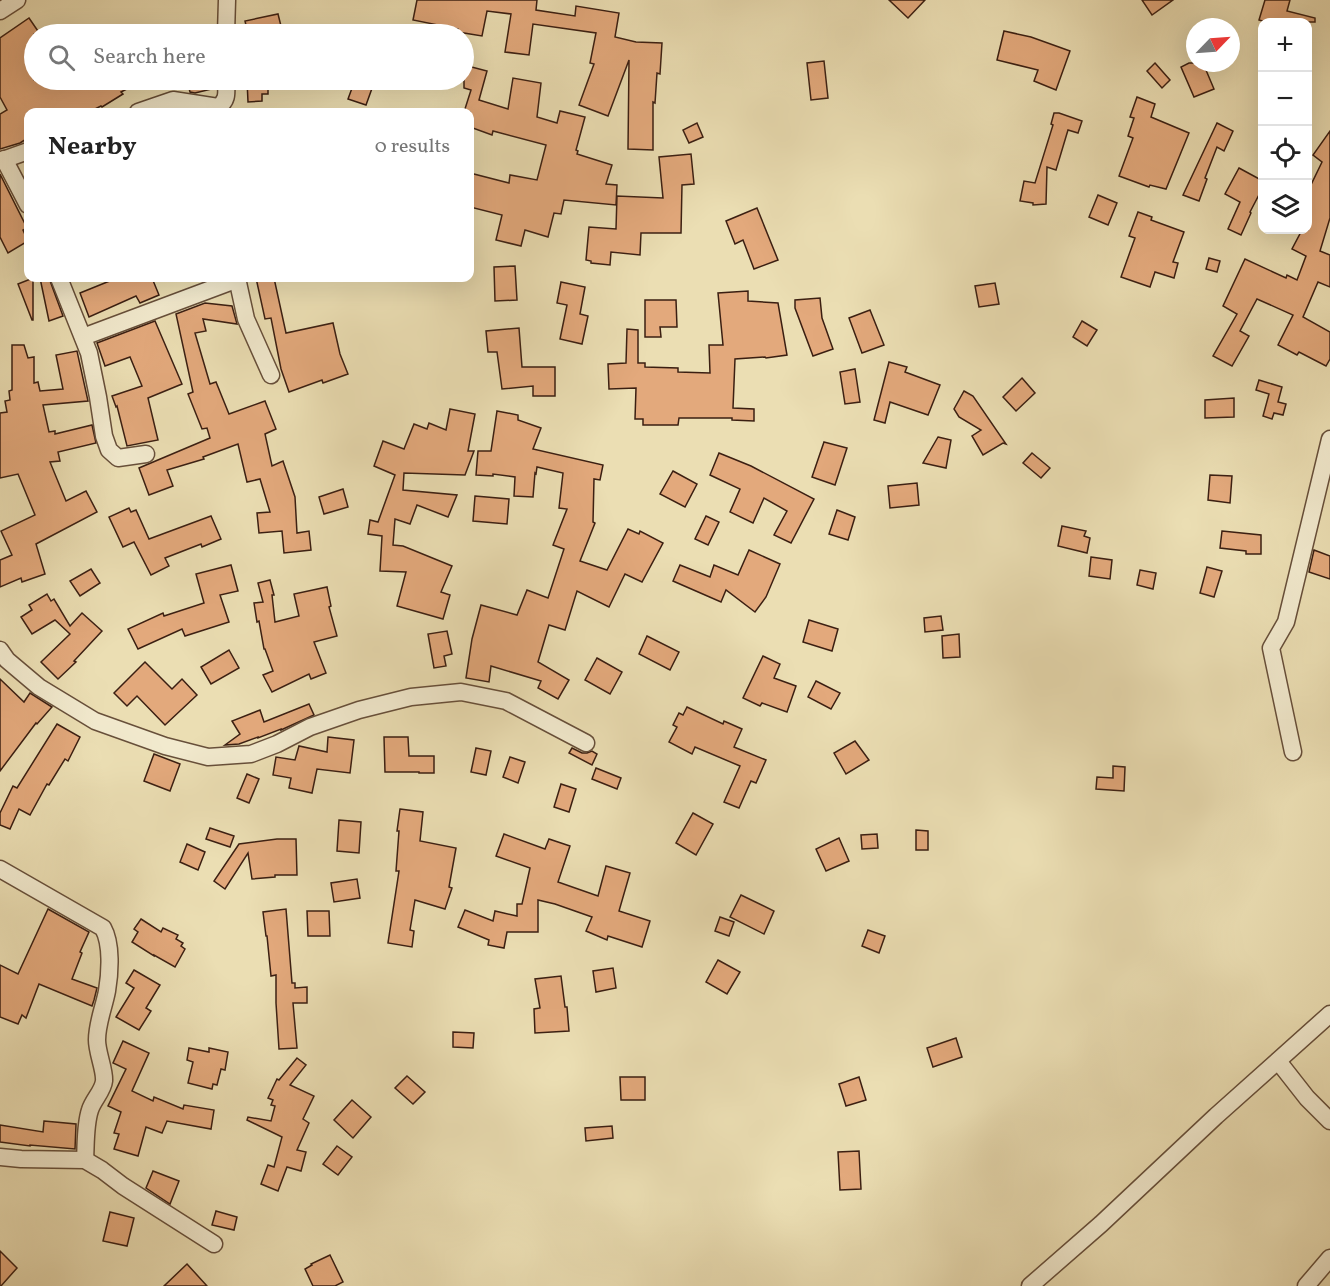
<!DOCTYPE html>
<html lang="en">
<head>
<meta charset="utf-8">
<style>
	body { margin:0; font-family:Vollkorn,serif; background:#f6f6f6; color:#222 }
	.controls { position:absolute; right:18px; top:18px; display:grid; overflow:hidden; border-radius:12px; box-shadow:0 6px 24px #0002 }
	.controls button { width:54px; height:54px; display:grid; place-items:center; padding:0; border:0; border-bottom:2px solid #e0e0e0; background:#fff; color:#222; font:30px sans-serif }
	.compass { position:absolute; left:1186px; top:18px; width:54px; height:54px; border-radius:50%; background:#fff; box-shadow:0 6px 24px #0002; rotate:65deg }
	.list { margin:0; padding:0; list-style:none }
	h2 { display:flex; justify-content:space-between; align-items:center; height:78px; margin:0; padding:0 24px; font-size:26px }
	h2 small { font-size:20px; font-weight:400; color:#767676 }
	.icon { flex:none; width:33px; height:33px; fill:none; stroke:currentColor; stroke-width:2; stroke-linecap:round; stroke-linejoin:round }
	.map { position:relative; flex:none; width:1330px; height:1286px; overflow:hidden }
	.search { position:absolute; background:#fff; box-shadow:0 6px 24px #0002; left:24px; top:24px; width:450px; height:66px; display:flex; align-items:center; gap:15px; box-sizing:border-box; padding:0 21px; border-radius:33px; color:#767676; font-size:22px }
	.panel { position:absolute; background:#fff; box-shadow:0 6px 24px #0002; left:24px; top:108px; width:450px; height:174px; border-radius:12px }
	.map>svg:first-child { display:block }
</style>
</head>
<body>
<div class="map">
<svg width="1330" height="1286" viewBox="0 0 1330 1286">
	<rect width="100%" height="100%" fill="#ebdeb3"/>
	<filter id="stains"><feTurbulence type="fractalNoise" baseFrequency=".00333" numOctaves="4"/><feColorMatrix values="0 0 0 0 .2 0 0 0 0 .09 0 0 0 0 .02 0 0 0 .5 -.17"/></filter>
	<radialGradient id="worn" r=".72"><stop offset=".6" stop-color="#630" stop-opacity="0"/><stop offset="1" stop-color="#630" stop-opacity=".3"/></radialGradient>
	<!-- building -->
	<g fill="#e3a97c" stroke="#3b1f12" stroke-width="1.5">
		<path d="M417,0H537L536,10L575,16L576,6L619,13L615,37L636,42L662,43L660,74L657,73L655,103L653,102V150L628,149L629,60L608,116L579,105L594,64L590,63L596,33L533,24L529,55L505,52L511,14L487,11L482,36L458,32V29L413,20Z"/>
		<path d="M889,0H925L908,18Z"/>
		<path d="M1142,0H1173L1152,15Z"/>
		<path d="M1265,0H1290L1287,11L1315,18V22H1266L1259,20Z"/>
		<path d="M278,14L283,34H248L245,21Z"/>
		<path d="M29,18L40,34H34V80H144L121,92L123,94L102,107L101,106L89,112H28V138L20,143L0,149V114L7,110L0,97V38Z"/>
		<path d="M1004,31L1031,37L1070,51L1056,90L1034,81L1038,70L997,60Z"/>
		<path d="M824,61L828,98L811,100L807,63Z"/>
		<path d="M1155,63L1170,80L1162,88L1147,71Z"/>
		<path d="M1189,63H1203L1214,89L1194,97L1181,67Z"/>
		<path d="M464,65L487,71L479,100L508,109L513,78L541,83L537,117L557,123L560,111L585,117L576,150L578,151L577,154L612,165L606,184L617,185L616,205L564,200L561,214L554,213L548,237L525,230L521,246L496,240L502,215L470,207V173L509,183L510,175L537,180L546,145L493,131L492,135L470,127V112H464L471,90L464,88Z"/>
		<path d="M187,80H216V88L195,93L190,92Z"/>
		<path d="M247,80H268V94H262V101L248,102Z"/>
		<path d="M355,80H375L366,105L348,99Z"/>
		<path d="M1137,97L1155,104L1151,117L1189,133L1166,189L1150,185L1149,187L1119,176L1133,138L1128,136L1134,118L1130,117Z"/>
		<path d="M1054,113H1059L1082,121L1078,133L1068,130L1056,170L1047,167L1046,204L1033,205V203L1020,201L1024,181L1035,183L1053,125L1051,124Z"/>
		<path d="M697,123L703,137L689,143L683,130Z"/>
		<path d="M1217,123L1233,131L1224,151L1217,147L1205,178L1207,179L1199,201L1183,195Z"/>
		<path d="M1330,131V218L1320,251L1330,255V287L1318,282L1303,317L1330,332V359L1326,366L1299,352L1297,355L1278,345L1293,315L1257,299L1240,331L1249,336L1232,366L1213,356L1237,314L1223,306L1245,259L1286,278L1287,275L1297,280L1306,256L1292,249L1302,230H1308V191L1322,162L1313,155Z"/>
		<path d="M691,154L694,184L682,185L681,233H641L640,255L611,252L610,265L591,263V261L586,260L589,227L616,229L617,196L663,198L659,157Z"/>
		<path d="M1239,168L1263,181V187L1250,212L1251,213L1241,235L1228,229L1240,202L1225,194Z"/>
		<path d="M0,174L27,228L23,230L28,241L8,253L0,237Z"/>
		<path d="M1098,195L1117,203L1108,225L1089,217Z"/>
		<path d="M757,208L778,260L754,269L743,240L735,244L726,221Z"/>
		<path d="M1138,212L1152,217L1151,220L1184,232L1173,262L1178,263L1174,278L1155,272L1150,287L1121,277L1135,238L1129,236Z"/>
		<path d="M1209,258L1220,261L1217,272L1206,269Z"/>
		<path d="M515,266L517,300L495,301L494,267Z"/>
		<path d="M33,278V320H32L18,284Z"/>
		<path d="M40,278H49L63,316L49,321Z"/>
		<path d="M117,278H152L159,295L140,303L136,296L89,317L80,293Z"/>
		<path d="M256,278H274L286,333L333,323L340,354L348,374L323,383L322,380L289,392L281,369L271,318L265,319Z"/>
		<path d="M561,282L585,287L580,314L588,316L582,344L560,339L567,305L557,303Z"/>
		<path d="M995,283L999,304L979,307L975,286Z"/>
		<path d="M748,291V301L778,303L787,355L766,358L765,357L735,359L733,408L754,409V421L732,420V418H679L678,425H643V419H635L636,388L609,389L608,364L626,363L627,329L638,330V363H645V367L678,368V372L710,373L709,345H723L718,293Z"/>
		<path d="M820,298L822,318L833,349L813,356L795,308V300Z"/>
		<path d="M645,300H676L677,327H660L661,337H645Z"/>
		<path d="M205,303L232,306L237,324L203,319L206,331L195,333L210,384L216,382L229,414L265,401L276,429L265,434L272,466L283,461L295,497L297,533L309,531L311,550L284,553L282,531L259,533L257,513L270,512L260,479L247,482L238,444L203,457L204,459L167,470L173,486L149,495L139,468L210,438L207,428L202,429L188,394L193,392L176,314Z"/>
		<path d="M870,310L884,345L862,353L849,318Z"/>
		<path d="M155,321L182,384L148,398L158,440L127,446L117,406L116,407L112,396L142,386L130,357L105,366L97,343Z"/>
		<path d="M1082,321L1097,330L1087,346L1073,337Z"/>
		<path d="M519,328L522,367H555V396H533V386L502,389L497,352H488L486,331Z"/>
		<path d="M12,345H24L28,358L34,357V383L38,382L40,391L63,389L56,355L77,351L88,401L43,405L49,432L55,431V434L92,425L96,443L58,452L60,461L50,462L66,501L86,491L97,512L36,544L45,574L22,582L21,578L0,587V560L12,555L1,531L35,515L18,474L0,478V413L7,412L5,401L10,400L9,391L12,390Z"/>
		<path d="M889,362L907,367L905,372L940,385L928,415L890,402L885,423L874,420Z"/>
		<path d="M855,369L860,402L845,404L840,372Z"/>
		<path d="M1022,378L1035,393L1016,411L1003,397Z"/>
		<path d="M1259,380L1282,387L1278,402L1286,404L1283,415L1274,413L1272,419L1263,416L1269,394L1256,390Z"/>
		<path d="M964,391L973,396L1006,444L1003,443L983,455L972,436L981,430L959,417L954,409Z"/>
		<path d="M1234,398V417L1205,418V400Z"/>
		<path d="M450,409L475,414L468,451H474L465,475L404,473L403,490L457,495L448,517L417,505L410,524L395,519L393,545L403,546L452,566L441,592L450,595L443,619L397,606L406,572L380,571L382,536L368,534L370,520L378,522L395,475L374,466L383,441L404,449L414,424L427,429L429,423L446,430Z"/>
		<path d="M497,411L518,415V420L541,428L533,449L603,465L600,480L594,479L593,522L595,523L580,561L607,570L628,529L639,534L640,531L663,543L642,582L625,574L609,607L577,591L565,630L549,625L538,662L569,680L558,699L538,688L541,681L491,666L489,682L466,678L472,639L481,605L517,615L527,590L548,598L564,549L553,545L567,509L559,508L563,473L537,467L536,474L535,473L533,497L514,496L515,477L493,474V476L476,475L478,451H491Z"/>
		<path d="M938,437L951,440L946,468L923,463Z"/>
		<path d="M824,442L847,448L835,485L812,477Z"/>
		<path d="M719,453L751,466L814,499L791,543L774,535L787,511L764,498L753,523L730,512L740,489L710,475Z"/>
		<path d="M1032,453L1050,468L1041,478L1023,463Z"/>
		<path d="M673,471L697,484L685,507L660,494Z"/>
		<path d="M1210,475L1232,476L1230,503L1208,500Z"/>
		<path d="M917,483L919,505L890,508L888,486Z"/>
		<path d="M343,489L348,507L324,514L319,497Z"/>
		<path d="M475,496L509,499L507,524L473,521Z"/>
		<path d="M129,508L131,512L136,510L149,539L211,516L221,539L202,547L201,544L165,558L169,566L151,575L134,542L123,547L109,517Z"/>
		<path d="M837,510L855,517L848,540L829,534Z"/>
		<path d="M706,516L719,522L708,545L695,539Z"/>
		<path d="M1062,526L1086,531L1084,536L1090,538L1087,553L1058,546Z"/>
		<path d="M1222,531L1261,535V554H1246V551L1220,548Z"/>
		<path d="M749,550L780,564L766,597L755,612L726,590L721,602L673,581L680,565L710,577L714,565L738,575Z"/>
		<path d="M1314,550L1330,556V579L1309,572Z"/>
		<path d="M1091,557L1112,560L1110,579L1089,576Z"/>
		<path d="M231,565L238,591L220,595L229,622L185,636L182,629L138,649L128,629L163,613L164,616L204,603L196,574Z"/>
		<path d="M1207,567L1222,571L1214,597L1200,593Z"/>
		<path d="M91,569L100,583L80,596L70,581Z"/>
		<path d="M1140,570L1156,573L1153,589L1137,585Z"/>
		<path d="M270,580L274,595H272L275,622L299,616L294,594L327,587L331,606L329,607L337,636L314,642L326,673L311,679L309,674L272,692L263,675L273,671L265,649H264L259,621L257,622L254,603L263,602L258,583Z"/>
		<path d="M47,594L51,601L54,599L70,626L82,613L102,631L74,661L76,662L58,679L41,662L70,634L55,620L32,634L21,617L32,610L29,605Z"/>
		<path d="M941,616L943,630L925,632L924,618Z"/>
		<path d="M809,620L838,629L832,651L803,642Z"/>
		<path d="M447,631L452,654L444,656L446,666L434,668L428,634Z"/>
		<path d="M959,634L960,657L943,658L942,636Z"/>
		<path d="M647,636L679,652L670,670L639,654Z"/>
		<path d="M229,650L239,668L211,684L201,667Z"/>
		<path d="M763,656L780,664L774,678L796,686L787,712L762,703L760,706L743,698Z"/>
		<path d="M597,658L622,672L610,694L585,680Z"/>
		<path d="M145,662L172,689L182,679L197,695L165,725L137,696L127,706L114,693Z"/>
		<path d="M0,679L24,702L30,693L52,707L37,724L36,723L0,771Z"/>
		<path d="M816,681L840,693L831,709L808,697Z"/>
		<path d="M309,704L314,715L281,730V729L258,738V737L239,744L225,745L240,734L232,721L260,710L264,722Z"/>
		<path d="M687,707L723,724L724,721L742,729L734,747L766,760L756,783L751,781L739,808L724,802L740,766L695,747L692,754L669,742L677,727L673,725L679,713L683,715Z"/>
		<path d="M57,724L80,737L68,761L65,759L49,785L47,784L30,815L19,809L10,829L0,825V813L13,786L17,788Z"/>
		<path d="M328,737L354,740L350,773L317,769L312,793L289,788L291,778L273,775L276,757L295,760L299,746L327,752Z"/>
		<path d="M384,737H408L409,756H434V773H419V772H385Z"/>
		<path d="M855,741L869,760L846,774L834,753Z"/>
		<path d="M476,748L491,751L486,775L471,772Z"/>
		<path d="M572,748L582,753H587L592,751L597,754L592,765L569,753Z"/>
		<path d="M154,754L180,764L170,791L144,781Z"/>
		<path d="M510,757L525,762L518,783L503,777Z"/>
		<path d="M1113,766L1125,767L1124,791L1096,789L1097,777L1113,778Z"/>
		<path d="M596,768L621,778L617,789L592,779Z"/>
		<path d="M247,774L259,779L249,803L237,798Z"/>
		<path d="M561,784L576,789L569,812L554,807Z"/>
		<path d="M400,809L423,812L420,841L456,848L449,887L452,888L445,909L415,900L410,930L414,931L412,947L388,943L399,871H396L399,831H397Z"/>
		<path d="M693,813L713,824L696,855L676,843Z"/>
		<path d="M339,820L361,822L359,853L337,851Z"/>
		<path d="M210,828L234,836L230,847L206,839Z"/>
		<path d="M916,830L928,831V850H916Z"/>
		<path d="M504,834L545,849L549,839L570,846L558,882L598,896L606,866L630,873L619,911L650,921L642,947L608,936L607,940L586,931L592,917L555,904L538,900V932H507L504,948L488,945L489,940L458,927L465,910L493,921L495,911L517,916V904H522L530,868L496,856Z"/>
		<path d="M877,834L878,848L862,849L861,835Z"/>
		<path d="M839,838L849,861L826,871L816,849Z"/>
		<path d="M277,839H296L297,875H275V877L252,879L248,853L225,889L214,881L239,844Z"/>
		<path d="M187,844L205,852L198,870L180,862Z"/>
		<path d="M357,879L360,898L334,902L331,883Z"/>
		<path d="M741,895L774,911L764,934L730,917Z"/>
		<path d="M48,909L89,932L80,952L82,953L72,979L97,988L94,1000L92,1006L39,984L26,1018L22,1015L18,1024L0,1017V965L18,974Z"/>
		<path d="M286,909L292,983H295V988L307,987V1003H293L297,1048L279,1049L276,1003V975L271,976L267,936H266L263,912Z"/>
		<path d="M307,911H329L330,936H308Z"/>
		<path d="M720,917L734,922L729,936L715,931Z"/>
		<path d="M141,919L161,932L163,928L178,935L176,939L183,943L181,946L185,949L175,967L154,955V956L132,942L138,932L134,929Z"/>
		<path d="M868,930L885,936L879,953L862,946Z"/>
		<path d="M718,960L740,972L727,994L706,982Z"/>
		<path d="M613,968L616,988L596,992L593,971Z"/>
		<path d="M134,970L160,985L146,1008L151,1011L139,1030L116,1017L134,988L126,983Z"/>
		<path d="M561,976L565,1007H567L569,1031L535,1033L534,1009L540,1008L535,979Z"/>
		<path d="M453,1032L474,1033L473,1048L453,1047Z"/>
		<path d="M956,1038L962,1057L933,1067L927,1048Z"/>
		<path d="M123,1041L149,1053L132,1091L153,1101L154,1097L183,1109L184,1105L214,1110L211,1129L167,1121L162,1133L146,1127L138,1156L114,1149L119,1134L114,1133L121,1112L108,1106L126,1069L113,1063Z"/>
		<path d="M189,1048L209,1052V1048L228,1052L225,1070L221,1069L217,1085L213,1084L212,1089L188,1083L193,1062L187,1060Z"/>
		<path d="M297,1058L306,1065L290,1085L314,1096L303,1119L309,1123L297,1150L306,1152L301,1171L287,1167L278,1191L261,1184L268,1165L274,1167L282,1137L247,1120L248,1117L271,1121L275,1106L271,1105L273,1100L268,1098L277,1079L279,1080Z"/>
		<path d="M407,1076L425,1092L413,1104L395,1088Z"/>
		<path d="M620,1077H645V1100H621Z"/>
		<path d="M859,1077L866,1100L846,1106L839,1084Z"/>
		<path d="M352,1100L371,1117L353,1138L334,1120Z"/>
		<path d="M44,1121L76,1124L75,1149L30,1145V1146L0,1142V1125L43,1132Z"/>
		<path d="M612,1126L613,1138L586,1141L585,1128Z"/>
		<path d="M337,1146L352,1157L338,1175L323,1164Z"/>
		<path d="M859,1151L861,1189L840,1190L838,1152Z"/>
		<path d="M153,1171L179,1181L170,1204L146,1188Z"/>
		<path d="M216,1211L237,1217L234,1230L212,1225Z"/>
		<path d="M110,1212L134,1218L127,1246L103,1241Z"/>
		<path d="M0,1251L17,1268L1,1286H0Z"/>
		<path d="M330,1255L343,1282L335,1286H313L305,1269L312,1265L311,1264Z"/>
		<path d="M187,1264L207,1286H164Z"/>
	</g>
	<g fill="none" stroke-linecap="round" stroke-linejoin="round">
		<!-- minor casing -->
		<g stroke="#674f3a" stroke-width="19">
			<g id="minor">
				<path d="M0,11L17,0"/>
				<path d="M226,34L227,0"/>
				<path d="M138,112L173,100L218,107C229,100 226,91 226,80"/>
				<path d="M4,159L28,205"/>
				<path d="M0,161L28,151"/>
				<path d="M59,278L89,353L98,397L104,436L109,450L118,458L146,454"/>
				<path d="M237,278L246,319L271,375"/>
				<path d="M83,337L238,279"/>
				<path d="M0,650L7,660L39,687L95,721L165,746L208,757L251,754L277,744L310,727L359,710L411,697L461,692L506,701L586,743"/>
				<path d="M1293,752L1271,648L1286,622L1330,439"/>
				<path d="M0,869L103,928C112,944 110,973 107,991C104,1007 97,1023 97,1040C97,1053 105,1070 104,1081C103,1091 93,1100 90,1110C85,1125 86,1144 85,1160"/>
				<path d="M1278,1061L1307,1098L1330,1121"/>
				<path d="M0,1157L21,1159L85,1160L102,1170L123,1186L214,1244"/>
				<path d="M1030,1286L1101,1224L1216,1116L1330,1014"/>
				<path d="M1306,1286L1330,1258"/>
			</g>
		</g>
		<!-- minor -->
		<use href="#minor" stroke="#f2eace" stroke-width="16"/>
	</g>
	<rect width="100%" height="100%" filter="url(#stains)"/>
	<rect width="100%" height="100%" fill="url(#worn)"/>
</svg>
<div class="controls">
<button>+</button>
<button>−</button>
<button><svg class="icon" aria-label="locate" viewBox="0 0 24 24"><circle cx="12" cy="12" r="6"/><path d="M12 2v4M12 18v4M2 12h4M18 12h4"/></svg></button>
<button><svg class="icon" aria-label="layers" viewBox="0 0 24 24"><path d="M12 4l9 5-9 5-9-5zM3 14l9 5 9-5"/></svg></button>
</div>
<svg class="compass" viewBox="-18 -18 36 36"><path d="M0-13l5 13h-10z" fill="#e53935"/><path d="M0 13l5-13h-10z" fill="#767676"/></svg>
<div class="search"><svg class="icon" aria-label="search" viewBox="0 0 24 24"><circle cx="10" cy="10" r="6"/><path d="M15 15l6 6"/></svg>Search here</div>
<section class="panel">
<h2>Nearby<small>0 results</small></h2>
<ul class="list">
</ul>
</section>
</div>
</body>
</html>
